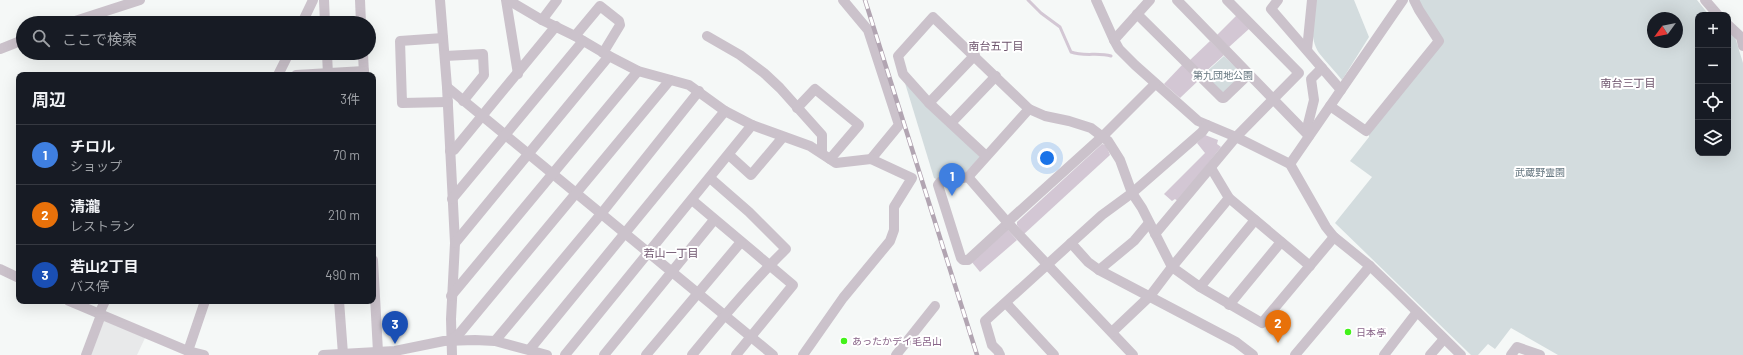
<!DOCTYPE html>
<html lang="ja">
<head>
<meta charset="utf-8">
<style>
	body { margin:0; font-family:Barlow,"Noto Sans JP",sans-serif; background:#20242c; color:#f1f3f6 }
	.controls { position:absolute; right:12px; top:12px; display:grid; overflow:hidden; border-radius:8px; box-shadow:0 4px 16px #0002 }
	.controls button { width:36px; height:36px; display:grid; place-items:center; padding:0; border:0; border-bottom:1px solid #363941; background:#171b24; color:#f1f3f6; font:20px sans-serif }
	.compass { position:absolute; left:1647px; top:12px; width:36px; height:36px; border-radius:50%; background:#171b24; box-shadow:0 4px 16px #0002; rotate:237deg }
	.you { position:absolute; left:1047px; top:158px; width:14px; height:14px; margin:-10px; border:3px solid #fff; border-radius:50%; background:#1a73e8; box-shadow:0 0 0 6px #1a73e833 }
	.badge { display:grid; place-items:center; width:26px; height:26px; border-radius:50%; background:#db2777; color:#fff; font-size:13px; font-weight:700 }
	.pin { position:absolute; translate:-50% -33px; filter:drop-shadow(0 1px 2px #0008) }
	.pin::after { content:''; position:absolute; top:21px; width:14px; height:12px; background:inherit; clip-path:polygon(0 0,100% 0,50% 100%) }
	.list { margin:0; padding:0; list-style:none }
	h2 { display:flex; justify-content:space-between; align-items:center; height:52px; margin:0; padding:0 16px; font-size:17px }
	h2 small { font-size:13px; font-weight:400; color:#9ea1a6 }
	.list li { display:grid; grid-template-columns:26px 1fr auto; gap:12px; align-items:center; box-sizing:border-box; height:60px; padding:0 16px; border-top:1px solid #363941 }
	.list b { display:block; font-size:15px; white-space:nowrap }
	.list p { margin:0; font-size:13px; white-space:nowrap; color:#9ea1a6 }
	.list em { font-size:13px; font-style:normal; color:#9ea1a6 }
	.icon { flex:none; width:22px; height:22px; fill:none; stroke:currentColor; stroke-width:2; stroke-linecap:round; stroke-linejoin:round }
	.map { position:relative; flex:none; width:1743px; height:355px; overflow:hidden }
	.search { position:absolute; background:#171b24; box-shadow:0 4px 16px #0002; left:16px; top:16px; width:360px; height:44px; display:flex; align-items:center; gap:10px; box-sizing:border-box; padding:0 14px; border-radius:22px; color:#9ea1a6; font-size:15px }
	.panel { position:absolute; background:#171b24; box-shadow:0 4px 16px #0002; left:16px; top:72px; width:360px; height:232px; border-radius:8px }
	.map>svg:first-child { display:block }
</style>
</head>
<body>
<div class="map">
<svg width="1743" height="355" viewBox="0 0 1743 355">
	<rect width="100%" height="100%" fill="#f5f8f7"/>
	<!-- built -->
	<path fill="#e8e9ea" d="M105,320L145,338L137,355H88L101,322Z"/>
	<!-- green -->
	<g fill="#d3dcde" fill-rule="evenodd">
		<path d="M1315,0H1354L1369,37L1342,80C1335,71 1326,62 1319,53C1309,38 1313,17 1315,0Z"/>
		<path d="M1418,0H1697L1709,15H1698V153H1728V31L1735,37L1743,63V355H1558L1511,328L1495,349L1488,344L1478,355H1471L1335,223L1372,177L1350,161L1369,137V131L1442,41ZM1653,18H1677V42H1653Z"/>
		<path d="M1224,56L1243,74L1223,95L1203,75Z"/>
		<path d="M905,83L980,157L964,174L936,179L934,178Z"/>
	</g>
	<!-- water -->
	<g fill="#d3c7d4">
		<path d="M1237,15L1250,28L1229,47L1217,35Z"/>
		<path d="M1210,41L1224,55L1203,74L1189,61Z"/>
		<path d="M1183,64L1199,80L1180,98L1164,84Z"/>
		<path d="M1205,135L1218,140L1217,144L1221,147L1178,201L1175,199L1172,201L1164,194L1205,153L1197,143Z"/>
		<path d="M1102,144L1106,145L1110,155L1024,234L1017,225V222Z"/>
		<path d="M1007,229L1017,240L980,272L971,261Z"/>
	</g>
	<g fill="none" stroke-linecap="round" stroke-linejoin="round">
		<!-- stream -->
		<path stroke="#d3c7d4" stroke-width="3" d="M1028,0L1041,13L1060,27L1071,52C1084,57 1098,52 1111,56"/>
		<!-- minor -->
		<g stroke="#cbc2cb" stroke-width="10">
			<path d="M324,0L325,23"/>
			<path d="M360,0L361,23"/>
			<path d="M440,0L447,87L455,243L451,319L452,355"/>
			<path d="M506,0L518,74"/>
			<path d="M508,0L542,20L575,36L609,56L638,71L689,85L725,111L752,125L810,146L836,163L871,159L899,125L868,30L843,0"/>
			<path d="M1096,0L1114,40L1119,49L1135,65L1198,121L1236,137L1290,164L1326,227L1334,237L1370,266L1393,288L1461,355"/>
			<path d="M1177,0L1309,136"/>
			<path d="M1278,0L1271,9L1341,90"/>
			<path d="M1705,0L1718,15"/>
			<path d="M1137,14L1222,98H1224L1249,74"/>
			<path d="M542,20L557,0"/>
			<path d="M69,23L140,0"/>
			<path d="M302,23L313,0"/>
			<path d="M1728,25L1741,37L1743,46"/>
			<path d="M575,36L600,6L619,21L620,25L603,53"/>
			<path d="M707,36L740,55L764,73L780,88L822,135V152"/>
			<path d="M443,38L400,41L402,103L448,102"/>
			<path d="M1114,40L1150,0"/>
			<path d="M0,49L23,40"/>
			<path d="M1307,50L1312,0"/>
			<path d="M327,53L328,75"/>
			<path d="M363,53L364,75"/>
			<path d="M445,56L483,54L484,75L463,101"/>
			<path d="M278,75L289,53"/>
			<path d="M296,75L364,71"/>
			<path d="M447,87L773,355"/>
			<path d="M929,103L975,55"/>
			<path d="M1330,106L1366,131L1439,41L1419,10L1414,0"/>
			<path d="M797,108L815,89L859,125L830,159"/>
			<path d="M1029,109L968,177L940,182L938,185L961,258L963,260H968L1005,226L1012,218L1103,136L1155,84"/>
			<path d="M951,123L996,76"/>
			<path d="M1306,132L1314,100L1311,79L1322,68"/>
			<path d="M450,151L454,150L556,26"/>
			<path d="M729,155L751,175L783,137"/>
			<path d="M986,156L929,103L903,74L898,56L933,17L1029,109L1045,116L1069,121L1091,128L1108,141L1120,160L1132,193L1142,208L1172,267L1200,287L1262,323L1334,237"/>
			<path d="M1290,164L1403,0"/>
			<path d="M1211,168L1229,198L1310,266"/>
			<path d="M968,177L1008,223L1133,355"/>
			<path d="M452,199L583,41"/>
			<path d="M692,200L793,285L736,355"/>
			<path d="M1155,234L1236,137L1299,73L1227,0"/>
			<path d="M455,243L609,56"/>
			<path d="M1071,243L1088,262L1099,270L1236,342L1253,355"/>
			<path d="M373,260L378,352"/>
			<path d="M0,269L19,278"/>
			<path d="M1099,270L1134,241L1149,223"/>
			<path d="M1200,287L1255,220"/>
			<path d="M451,296L638,71"/>
			<path d="M69,301L188,351L204,355"/>
			<path d="M339,301L343,354"/>
			<path d="M1006,303L1054,355"/>
			<path d="M1229,305L1281,242"/>
			<path d="M99,314L105,301"/>
			<path d="M1112,332L1150,296L1172,267L1229,198"/>
			<path d="M451,340L459,334L670,80"/>
			<path d="M495,341L601,214L699,91"/>
			<path d="M530,349L725,111"/>
			<path d="M188,351L205,301"/>
			<path d="M86,355L101,315"/>
			<path d="M323,355L395,351L444,341L475,340L495,341L547,355"/>
			<path d="M565,355L752,125"/>
			<path d="M604,355L714,220"/>
			<path d="M646,355L741,242"/>
			<path d="M692,355C722,318 752,282 786,249L749,212L710,178"/>
			<path d="M803,355L843,298L890,241L894,230V207L912,178L871,159"/>
			<path d="M896,355L935,306"/>
			<path d="M1000,355L998,351L992,345L985,321L1102,215L1132,193L1202,132L1207,125"/>
			<path d="M1295,355L1370,266"/>
			<path d="M1384,355L1417,312"/>
			<path d="M1430,355L1444,339"/>
			<path d="M1511,355L1517,347L1540,355"/>
		</g>
		<!-- rail casing -->
		<g stroke="#b2a5b2" stroke-width="4.5">
			<path id="rail" d="M865,0L977,355"/>
		</g>
		<!-- rail -->
		<use href="#rail" stroke="#fff" stroke-width="3" stroke-dasharray="9" stroke-linecap="butt"/>
	</g>
	<!-- markers -->
	<g fill="#42f21a" stroke="#fff" stroke-width="1.5">
		<circle cx="1348" cy="332" r="4"/>
		<circle cx="844" cy="341" r="4"/>
	</g>
	<g text-anchor="middle" dominant-baseline="central" stroke-width="4" stroke-linejoin="round" paint-order="stroke">
		<!-- park labels -->
		<g font-size="10" fill="#64757f" stroke="#fff">
			<text x="1223" y="75">第九団地公園</text>
			<text x="1540" y="172">武蔵野霊園</text>
		</g>
		<!-- poi labels -->
		<g font-size="10" fill="#886488" stroke="#fff" text-anchor="start">
			<text x="1356" y="332">日本亭</text>
			<text x="852" y="341">あったかデイ毛呂山</text>
		</g>
		<!-- neighbourhood labels -->
		<g font-size="11" fill="#6d536c" stroke="#fff">
			<text x="996" y="45">南台五丁目</text>
			<text x="1628" y="82">南台三丁目</text>
			<text x="671" y="252">若山一丁目</text>
		</g>
	</g>
</svg>
<div class="controls">
<button>+</button>
<button>−</button>
<button><svg class="icon" aria-label="locate" viewBox="0 0 24 24"><circle cx="12" cy="12" r="6"/><path d="M12 2v4M12 18v4M2 12h4M18 12h4"/></svg></button>
<button><svg class="icon" aria-label="layers" viewBox="0 0 24 24"><path d="M12 4l9 5-9 5-9-5zM3 14l9 5 9-5"/></svg></button>
</div>
<svg class="compass" viewBox="-18 -18 36 36"><path d="M0-13l5 13h-10z" fill="#e53935"/><path d="M0 13l5-13h-10z" fill="#9ea1a6"/></svg>
<div class="you"></div>
<div class="pin badge" style="left:952px;top:196px;background:#3f7fe0">1</div>
<div class="pin badge" style="left:1278px;top:343px;background:#e8710a">2</div>
<div class="pin badge" style="left:395px;top:344px;background:#1a4fb4">3</div>
<div class="search"><svg class="icon" aria-label="search" viewBox="0 0 24 24"><circle cx="10" cy="10" r="6"/><path d="M15 15l6 6"/></svg>ここで検索</div>
<section class="panel">
<h2>周辺<small>3件</small></h2>
<ul class="list">
<li><span class="badge" style="background:#3f7fe0">1</span><div><b>チロル</b><p>ショップ</p></div><em>70 m</em></li>
<li><span class="badge" style="background:#e8710a">2</span><div><b>清瀧</b><p>レストラン</p></div><em>210 m</em></li>
<li><span class="badge" style="background:#1a4fb4">3</span><div><b>若山2丁目</b><p>バス停</p></div><em>490 m</em></li>
</ul>
</section>
</div>
</body>
</html>
